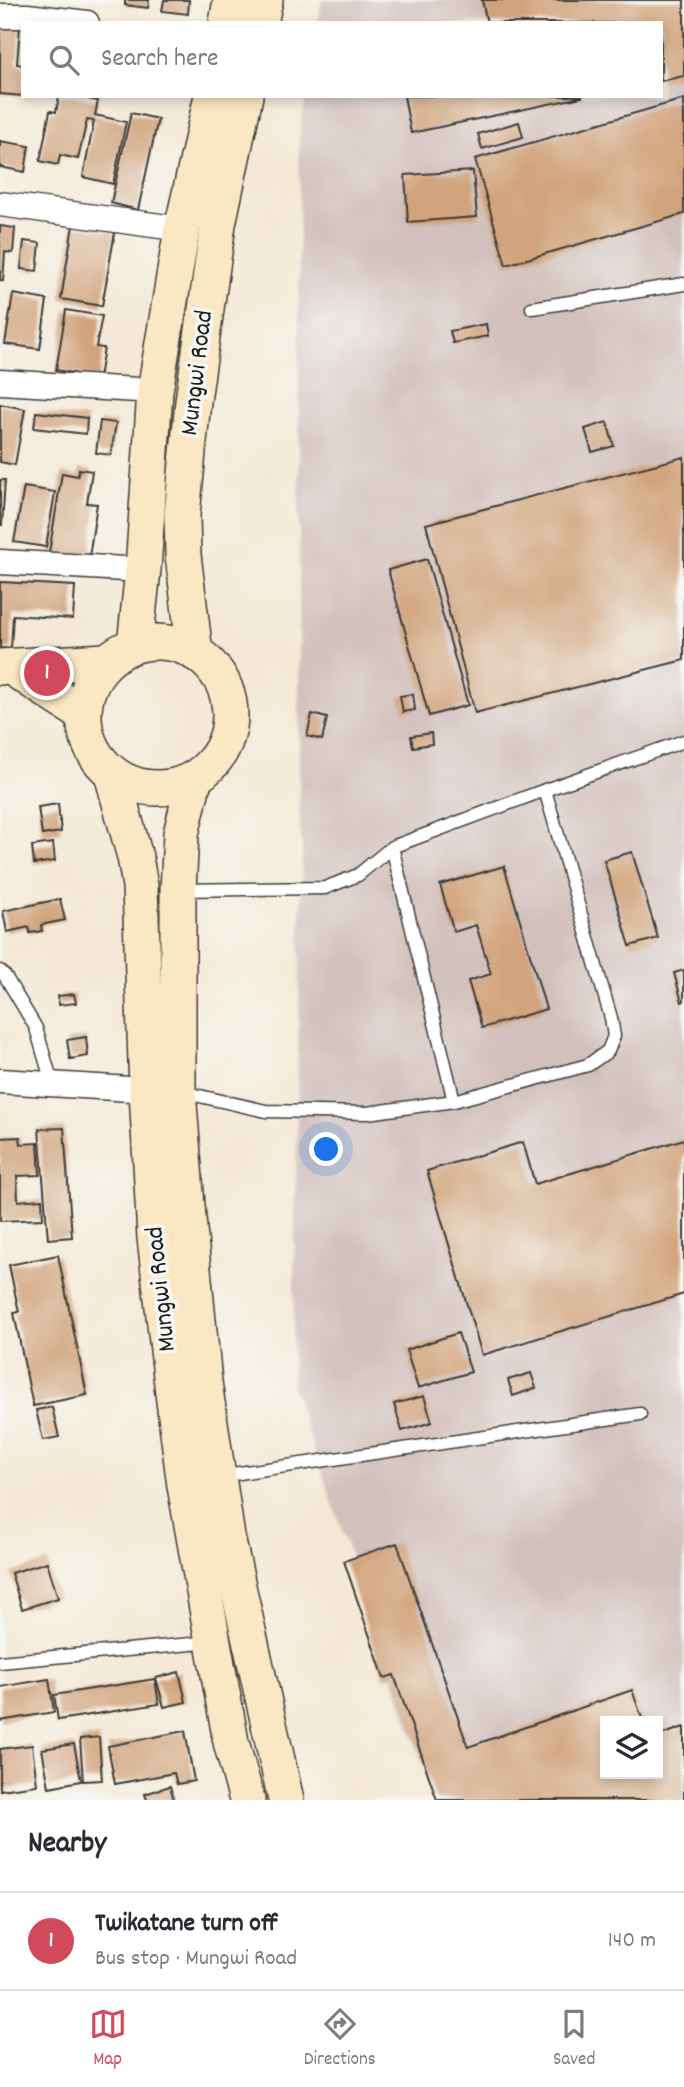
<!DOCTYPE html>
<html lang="en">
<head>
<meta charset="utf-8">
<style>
	body { margin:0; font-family:Dekko,sans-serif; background:#f2f2f3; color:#2b2b33 }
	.controls { position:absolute; right:21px; bottom:21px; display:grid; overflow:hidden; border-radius:0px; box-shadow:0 4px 10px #0003 }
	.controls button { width:63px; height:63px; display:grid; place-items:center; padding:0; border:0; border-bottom:2px solid #e1e1e2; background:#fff; color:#2b2b33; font:35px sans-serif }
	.you { position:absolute; left:327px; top:1150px; width:24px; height:24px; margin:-18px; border:5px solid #fff; border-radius:50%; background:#1a73e8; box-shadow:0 0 0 10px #1a73e833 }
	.badge { display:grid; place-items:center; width:46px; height:46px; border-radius:50%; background:#d1495b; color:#fff; font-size:23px; font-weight:700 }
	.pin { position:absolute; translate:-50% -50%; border:4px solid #fff; box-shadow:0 2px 7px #0006 }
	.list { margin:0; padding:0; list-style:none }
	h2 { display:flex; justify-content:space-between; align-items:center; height:91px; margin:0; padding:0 28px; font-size:30px }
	h2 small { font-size:23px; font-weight:400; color:#7c7c81 }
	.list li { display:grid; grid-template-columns:46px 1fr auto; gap:21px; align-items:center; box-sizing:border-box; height:98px; padding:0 28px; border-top:2px solid #e1e1e2 }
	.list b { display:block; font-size:26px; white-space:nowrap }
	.list p { margin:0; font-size:23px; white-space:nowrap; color:#7c7c81 }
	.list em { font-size:23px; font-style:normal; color:#7c7c81 }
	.icon { flex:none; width:38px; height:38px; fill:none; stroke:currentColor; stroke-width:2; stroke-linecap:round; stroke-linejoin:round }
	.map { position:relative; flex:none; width:684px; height:1800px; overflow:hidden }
	.search { position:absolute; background:#fff; box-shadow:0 4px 10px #0003; left:21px; right:21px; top:21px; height:77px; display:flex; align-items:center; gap:18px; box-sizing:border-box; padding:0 24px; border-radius:0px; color:#7c7c81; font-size:26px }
	.sheet { height:189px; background:#fff }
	nav { display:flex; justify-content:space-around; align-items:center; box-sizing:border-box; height:98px; border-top:2px solid #e1e1e2; background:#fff; font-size:19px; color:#7c7c81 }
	nav a { display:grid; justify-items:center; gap:4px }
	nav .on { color:#d1495b }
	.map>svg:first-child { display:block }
</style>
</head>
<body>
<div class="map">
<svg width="684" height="1800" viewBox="0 0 684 1800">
	<rect width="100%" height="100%" fill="#f6f6f2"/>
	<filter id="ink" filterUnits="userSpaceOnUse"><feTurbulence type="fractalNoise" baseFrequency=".0143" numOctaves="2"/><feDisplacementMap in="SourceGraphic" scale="14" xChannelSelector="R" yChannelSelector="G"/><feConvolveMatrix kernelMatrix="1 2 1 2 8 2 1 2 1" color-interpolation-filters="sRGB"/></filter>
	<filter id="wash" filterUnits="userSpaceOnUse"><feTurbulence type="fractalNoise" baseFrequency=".00686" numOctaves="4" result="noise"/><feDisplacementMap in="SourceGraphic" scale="28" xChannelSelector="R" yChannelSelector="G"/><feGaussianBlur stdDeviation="1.57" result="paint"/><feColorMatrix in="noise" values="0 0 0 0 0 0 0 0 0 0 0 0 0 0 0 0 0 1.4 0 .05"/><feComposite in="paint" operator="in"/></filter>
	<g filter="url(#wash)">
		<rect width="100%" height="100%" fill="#f4e9d7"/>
		<!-- industrial -->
		<path fill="#d1c0bc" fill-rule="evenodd" d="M322,0H684V1800H435L292,1386L302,848L299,807V135L306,96H661V23H318ZM605,1721H658V1774H605Z"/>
		<g id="blocks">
			<!-- building -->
			<g fill="#d2a47d">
				<path d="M125,0H149L148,8L125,5Z"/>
				<path d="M164,0H189L188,14L162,11Z"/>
				<path d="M482,0H684V76L661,81V23H487Z"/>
				<path d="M0,24L20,26L17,64L23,65V96L0,94Z"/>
				<path d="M59,96H74L98,101L95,115L126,122L113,184L83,177L94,121L87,120L78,159L60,155L58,165L40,161L50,111L56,112Z"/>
				<path d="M404,96H582V97L411,133Z"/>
				<path d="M684,99V214L506,265L475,159Z"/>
				<path d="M131,113L158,119L138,210L111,203Z"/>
				<path d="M519,122L523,137L482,149L478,134Z"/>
				<path d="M0,141L29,146L25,172L0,167Z"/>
				<path d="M473,171L477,217L408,222L405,175Z"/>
				<path d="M73,225L115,232L102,306L61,299Z"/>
				<path d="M0,226L15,228L13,253L5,252L3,281L0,280Z"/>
				<path d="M24,241L40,243L37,271L21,269Z"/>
				<path d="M13,294L47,300L40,349L5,344Z"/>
				<path d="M66,310L102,316L96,347L104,348L99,378L56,370Z"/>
				<path d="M486,324L488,336L453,343L450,331Z"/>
				<path d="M0,404L25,409L15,465L0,462Z"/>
				<path d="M36,412L87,418L86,434L34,428Z"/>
				<path d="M100,421L116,423L111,455L96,453Z"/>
				<path d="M607,422L614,446L592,452L585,429Z"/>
				<path d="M684,457V660L475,713L426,524Z"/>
				<path d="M79,469L92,471L87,503L97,504L88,564L49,553L62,473L78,476Z"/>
				<path d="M0,480H5L2,525H0Z"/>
				<path d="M24,487L55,492L46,547L14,542Z"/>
				<path d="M427,559L468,705L429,716L388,570Z"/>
				<path d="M0,582L75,586L73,619L13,615L11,649L0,648Z"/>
				<path d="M413,694L415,710L403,712L400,696Z"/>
				<path d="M312,714L327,718L322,740L307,736Z"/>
				<path d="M431,733L432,744L413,747L411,736Z"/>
				<path d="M58,804L61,832L42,835L38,807Z"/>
				<path d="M53,843L55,861L34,864L32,846Z"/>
				<path d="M632,852L658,938L630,946L604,860Z"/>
				<path d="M504,866L546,1009L482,1028L468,981L491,974L476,925L454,932L440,885Z"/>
				<path d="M60,899L65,920L41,925L42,931L30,933L29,927L7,932L3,911Z"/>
				<path d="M684,970V1001L682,1002L674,973Z"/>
				<path d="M74,994L76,1003L59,1005L58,996Z"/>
				<path d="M86,1037L88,1056L70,1059L67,1040Z"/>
				<path d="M64,1128L72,1237L48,1239L39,1129Z"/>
				<path d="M20,1137L21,1144L38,1143L40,1175L17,1176L18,1201L42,1199L43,1219L0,1221V1138Z"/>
				<path d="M684,1139V1294L482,1355L427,1171L523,1142L535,1184Z"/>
				<path d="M58,1255L87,1395L33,1406L14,1313L19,1312L9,1265Z"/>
				<path d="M458,1333L471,1372L418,1388L406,1350Z"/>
				<path d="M531,1373L536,1388L513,1396L508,1380Z"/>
				<path d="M424,1396L432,1422L402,1431L394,1404Z"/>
				<path d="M52,1407L59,1437L43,1440L36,1410Z"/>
				<path d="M397,1543L468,1747L632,1690L643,1721H605V1774H658V1736L684,1727V1800H437L394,1675L384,1678L344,1561Z"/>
				<path d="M47,1562L58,1598L22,1609L11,1573Z"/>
				<path d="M179,1672L186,1702L164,1707L156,1678Z"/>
				<path d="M49,1679L54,1712L0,1721V1687Z"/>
				<path d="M155,1679L159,1704L58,1720L54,1695Z"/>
				<path d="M185,1731L194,1781L177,1784L174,1773L115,1784L108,1746Z"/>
				<path d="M99,1737L102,1780L83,1781L80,1739Z"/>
				<path d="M74,1744L81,1781L49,1787L42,1749Z"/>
				<path d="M32,1745L37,1785L0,1790V1749Z"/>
				<path d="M170,1786L174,1800H147L145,1794Z"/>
			</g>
		</g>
	</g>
	<g filter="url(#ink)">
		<use href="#blocks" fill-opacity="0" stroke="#3c3b38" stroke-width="2"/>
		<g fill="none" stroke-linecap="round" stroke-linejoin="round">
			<!-- lane casing -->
			<g stroke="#3c3b38" stroke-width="15">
				<g id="lane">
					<path d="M532,308L684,284"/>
					<path d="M392,847L454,1101"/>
					<path d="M179,890L325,888L358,875L392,847L545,790L684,741"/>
					<path d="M0,971L5,976L36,1028L52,1083"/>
					<path d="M182,1092L266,1111L367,1113L454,1101L588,1065L608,1051L614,1036L611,1018L545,790"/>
					<path d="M219,1476L640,1414"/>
					<path d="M0,1662L212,1642"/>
				</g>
			</g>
			<!-- street casing -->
			<g stroke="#3c3b38" stroke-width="27">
				<g id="street">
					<path d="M0,16H27L87,23"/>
					<path d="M0,204L182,229"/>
					<path d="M0,382L155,391"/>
					<path d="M0,562L143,570"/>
					<path d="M0,1081L163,1091"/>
				</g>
			</g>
			<!-- secondary casing -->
			<g stroke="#3c3b38" stroke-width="38">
				<g id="secondary">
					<path d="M227,23L231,0"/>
					<path d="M260,23L265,0"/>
					<circle cx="157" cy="715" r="73"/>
					<path d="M135,645L143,570L155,391L182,229L212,96"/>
					<path d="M195,653L183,555L182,515L193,401L218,224L245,96"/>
					<path d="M0,667L106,661"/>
					<path d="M11,667L83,714"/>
					<path d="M112,774L135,857L140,886L147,1091L155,1238L173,1393L185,1486L231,1742L247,1800"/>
					<path d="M194,780L181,834L178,890V1091L188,1218L204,1382L227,1537L286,1800"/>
				</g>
			</g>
			<!-- lane -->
			<use href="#lane" stroke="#fff" stroke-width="12"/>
			<!-- street -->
			<use href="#street" stroke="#fff" stroke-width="24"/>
			<!-- secondary -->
			<use href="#secondary" stroke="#fae7c3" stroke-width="35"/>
		</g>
	</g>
	<g text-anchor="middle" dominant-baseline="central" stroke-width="7" stroke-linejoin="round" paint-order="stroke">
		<!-- street labels -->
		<g font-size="26" fill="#1c1c1c" stroke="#f6f6f2">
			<text transform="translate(198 373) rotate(-83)">Mungwi Road</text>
			<text transform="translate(162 1289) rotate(-96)">Mungwi Road</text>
		</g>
	</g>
</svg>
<div class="controls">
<button><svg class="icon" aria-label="layers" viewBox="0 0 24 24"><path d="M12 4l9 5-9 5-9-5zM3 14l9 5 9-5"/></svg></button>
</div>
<div class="you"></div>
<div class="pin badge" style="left:47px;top:673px">1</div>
<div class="search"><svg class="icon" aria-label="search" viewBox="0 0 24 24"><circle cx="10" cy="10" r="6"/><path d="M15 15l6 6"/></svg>Search here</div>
</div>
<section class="sheet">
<h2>Nearby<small></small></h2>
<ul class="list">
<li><span class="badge">1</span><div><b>Twikatane turn off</b><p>Bus stop · Mungwi Road</p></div><em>140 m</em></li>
</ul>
</section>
<nav>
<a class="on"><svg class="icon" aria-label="map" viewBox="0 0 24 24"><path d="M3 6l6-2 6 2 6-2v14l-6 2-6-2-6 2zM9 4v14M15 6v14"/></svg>Map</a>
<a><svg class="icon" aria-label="directions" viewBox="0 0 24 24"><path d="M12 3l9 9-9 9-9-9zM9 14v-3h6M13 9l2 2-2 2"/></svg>Directions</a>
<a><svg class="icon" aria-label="saved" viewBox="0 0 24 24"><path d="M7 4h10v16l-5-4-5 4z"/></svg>Saved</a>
</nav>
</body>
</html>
